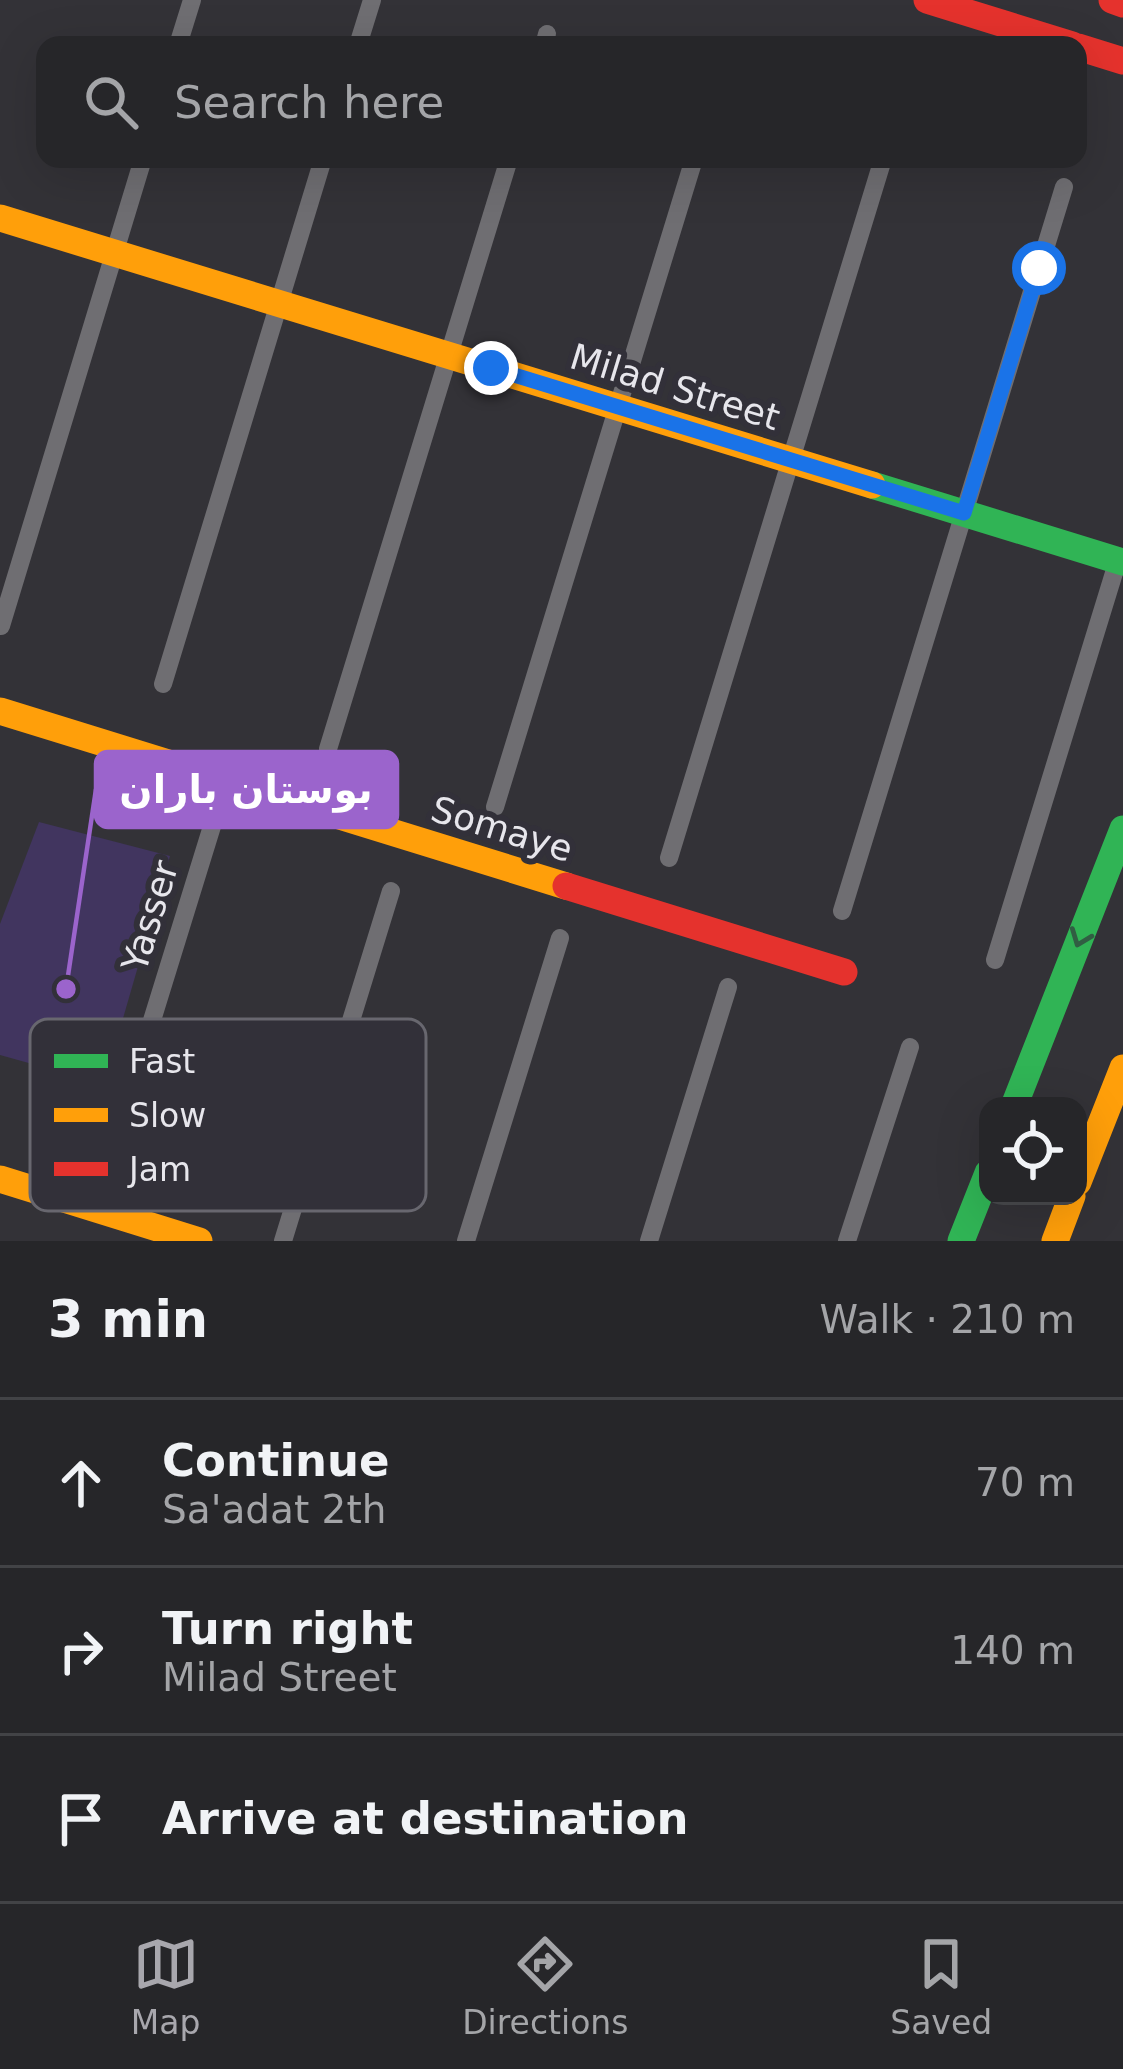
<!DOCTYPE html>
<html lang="en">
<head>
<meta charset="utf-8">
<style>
	body { margin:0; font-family:"DejaVu Sans",Cairo,sans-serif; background:#323235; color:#f1f3f6 }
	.controls { position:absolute; right:36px; bottom:36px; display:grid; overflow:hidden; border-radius:24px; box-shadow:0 12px 48px #0002 }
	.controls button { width:108px; height:108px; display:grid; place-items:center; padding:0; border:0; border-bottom:3px solid #424346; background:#262629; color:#f1f3f6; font:60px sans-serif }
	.stop { position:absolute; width:36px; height:36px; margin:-27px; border:9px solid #1a73e8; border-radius:50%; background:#fff }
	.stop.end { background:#1a73e8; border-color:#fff; box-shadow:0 3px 12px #0008 }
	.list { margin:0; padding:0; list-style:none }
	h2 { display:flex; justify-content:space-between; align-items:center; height:156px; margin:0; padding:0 48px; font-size:51px }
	h2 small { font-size:39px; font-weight:400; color:#a4a5a8 }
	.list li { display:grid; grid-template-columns:78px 1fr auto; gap:36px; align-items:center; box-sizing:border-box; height:168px; padding:0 48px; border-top:3px solid #424346 }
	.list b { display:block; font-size:45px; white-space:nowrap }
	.list p { margin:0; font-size:39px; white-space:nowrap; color:#a4a5a8 }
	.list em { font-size:39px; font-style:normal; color:#a4a5a8 }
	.icon { flex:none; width:66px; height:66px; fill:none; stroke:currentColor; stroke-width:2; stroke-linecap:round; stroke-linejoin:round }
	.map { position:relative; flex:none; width:1123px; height:1241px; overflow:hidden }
	.search { position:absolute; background:#262629; box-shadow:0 12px 48px #0002; left:36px; right:36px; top:36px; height:132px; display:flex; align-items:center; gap:30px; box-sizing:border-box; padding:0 42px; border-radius:24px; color:#a4a5a8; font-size:45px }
	.sheet { height:660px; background:#262629 }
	nav { display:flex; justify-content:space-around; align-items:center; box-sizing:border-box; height:168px; border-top:3px solid #424346; background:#262629; font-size:33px; color:#a4a5a8 }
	nav a { display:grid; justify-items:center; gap:6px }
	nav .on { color:#a8a7ad }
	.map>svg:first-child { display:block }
</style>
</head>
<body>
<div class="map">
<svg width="1123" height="1241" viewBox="0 0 1123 1241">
	<rect width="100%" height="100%" fill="#333237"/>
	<!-- green -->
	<path fill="#41355f" d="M39,822L170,856L104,1084L0,1055V924Z"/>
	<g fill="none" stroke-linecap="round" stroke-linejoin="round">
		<!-- street -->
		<g stroke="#6f6e72" stroke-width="18">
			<path d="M178,45L192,0"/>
			<path d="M358,45L372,0"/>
			<path d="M544,45L547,34"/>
			<path d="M1,626L143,159"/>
			<path d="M163,684L323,159"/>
			<path d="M328,749L509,159"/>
			<path d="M495,807L694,159"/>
			<path d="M669,858L883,159"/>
			<path d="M842,911L1064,187"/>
			<path d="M995,960L1118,560"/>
			<path d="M94,1208L226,781"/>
			<path d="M283,1241L391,891"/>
			<path d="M466,1241L560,938"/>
			<path d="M649,1241L728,987"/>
			<path d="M847,1241L910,1047"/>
		</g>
		<!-- fast -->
		<g stroke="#30b455" stroke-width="27">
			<path d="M872,485L1123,562"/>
			<path d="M1014,1106L1123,829"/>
			<path d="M961,1241L988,1173"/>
		</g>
		<!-- slow -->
		<g stroke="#ff9f0a" stroke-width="27">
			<path d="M0,218L872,485"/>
			<path d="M0,711L566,886"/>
			<path d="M0,1179L199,1241"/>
			<path d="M1078,1182L1123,1068"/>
			<path d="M1055,1241L1072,1196"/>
		</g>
		<!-- jam -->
		<g stroke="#e5322d" stroke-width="27">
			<path d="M927,0L1072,45"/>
			<path d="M1112,0L1123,4"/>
			<path d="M1078,47L1123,61"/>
			<path d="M566,886L844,972"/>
		</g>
	</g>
	<!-- one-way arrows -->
	<defs><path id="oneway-chevron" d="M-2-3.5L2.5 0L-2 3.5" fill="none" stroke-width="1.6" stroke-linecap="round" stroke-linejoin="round" transform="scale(3)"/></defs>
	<use stroke="#315e43" href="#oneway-chevron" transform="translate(1080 938) rotate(111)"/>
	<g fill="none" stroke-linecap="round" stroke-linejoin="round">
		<!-- route -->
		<path stroke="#1a73e8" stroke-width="15" d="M491,368L964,513L1039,268"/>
	</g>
	<g text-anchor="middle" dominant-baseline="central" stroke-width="12" stroke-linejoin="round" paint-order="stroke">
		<!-- street labels -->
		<g font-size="36" fill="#e7e6ec" stroke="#323039">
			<text transform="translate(675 387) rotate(17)">Milad Street</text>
			<text transform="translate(502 829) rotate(17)">Somaye</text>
			<text transform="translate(150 916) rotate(-73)">Yasser</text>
		</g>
	</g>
	<!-- legend -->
	<rect x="30" y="1019" width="396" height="192" rx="18" fill="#323039" stroke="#68676f" stroke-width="3"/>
	<rect x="54" y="1054" width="54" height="14" fill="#30b455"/>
	<rect x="54" y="1108" width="54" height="14" fill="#ff9f0a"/>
	<rect x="54" y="1162" width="54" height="14" fill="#e5322d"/>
	<g font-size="33" fill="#e7e6ec">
		<text x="129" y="1073">Fast</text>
		<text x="129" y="1127">Slow</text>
		<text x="129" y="1181">Jam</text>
	</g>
	<!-- callouts -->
	<path fill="none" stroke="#9b64cc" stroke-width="4.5" d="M66 989L96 789"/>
	<circle fill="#9b64cc" stroke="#323039" stroke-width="4.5" cx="66" cy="989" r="12"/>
	<rect fill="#9b64cc" stroke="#9b64cc" stroke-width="4.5" x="96" y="752" width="301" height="75" rx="12"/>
	<g font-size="39" text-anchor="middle" font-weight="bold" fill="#fff">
		<text x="246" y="803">بوستان باران</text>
	</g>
</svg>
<div class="controls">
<button><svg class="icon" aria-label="locate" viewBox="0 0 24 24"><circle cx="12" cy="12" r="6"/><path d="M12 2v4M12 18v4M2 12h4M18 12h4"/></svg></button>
</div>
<div class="stop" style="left:1039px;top:268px"></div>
<div class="stop end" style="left:491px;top:368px"></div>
<div class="search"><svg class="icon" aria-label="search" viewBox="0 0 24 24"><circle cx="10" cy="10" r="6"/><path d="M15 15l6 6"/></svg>Search here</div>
</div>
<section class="sheet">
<h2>3 min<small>Walk · 210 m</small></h2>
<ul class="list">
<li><svg class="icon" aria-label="ahead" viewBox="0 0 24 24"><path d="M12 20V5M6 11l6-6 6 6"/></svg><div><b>Continue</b><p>Sa'adat 2th</p></div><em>70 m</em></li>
<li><svg class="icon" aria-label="right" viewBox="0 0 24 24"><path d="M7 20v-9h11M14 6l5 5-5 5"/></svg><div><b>Turn right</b><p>Milad Street</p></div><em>140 m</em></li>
<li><svg class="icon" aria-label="arrive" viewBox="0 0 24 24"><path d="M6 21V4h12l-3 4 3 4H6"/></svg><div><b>Arrive at destination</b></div></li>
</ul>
</section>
<nav>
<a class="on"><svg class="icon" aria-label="map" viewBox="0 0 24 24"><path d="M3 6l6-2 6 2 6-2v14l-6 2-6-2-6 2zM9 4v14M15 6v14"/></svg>Map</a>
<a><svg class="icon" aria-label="directions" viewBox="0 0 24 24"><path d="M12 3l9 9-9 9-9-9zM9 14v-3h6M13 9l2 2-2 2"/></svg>Directions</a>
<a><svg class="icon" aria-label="saved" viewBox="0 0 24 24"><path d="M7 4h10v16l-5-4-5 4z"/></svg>Saved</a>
</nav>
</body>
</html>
